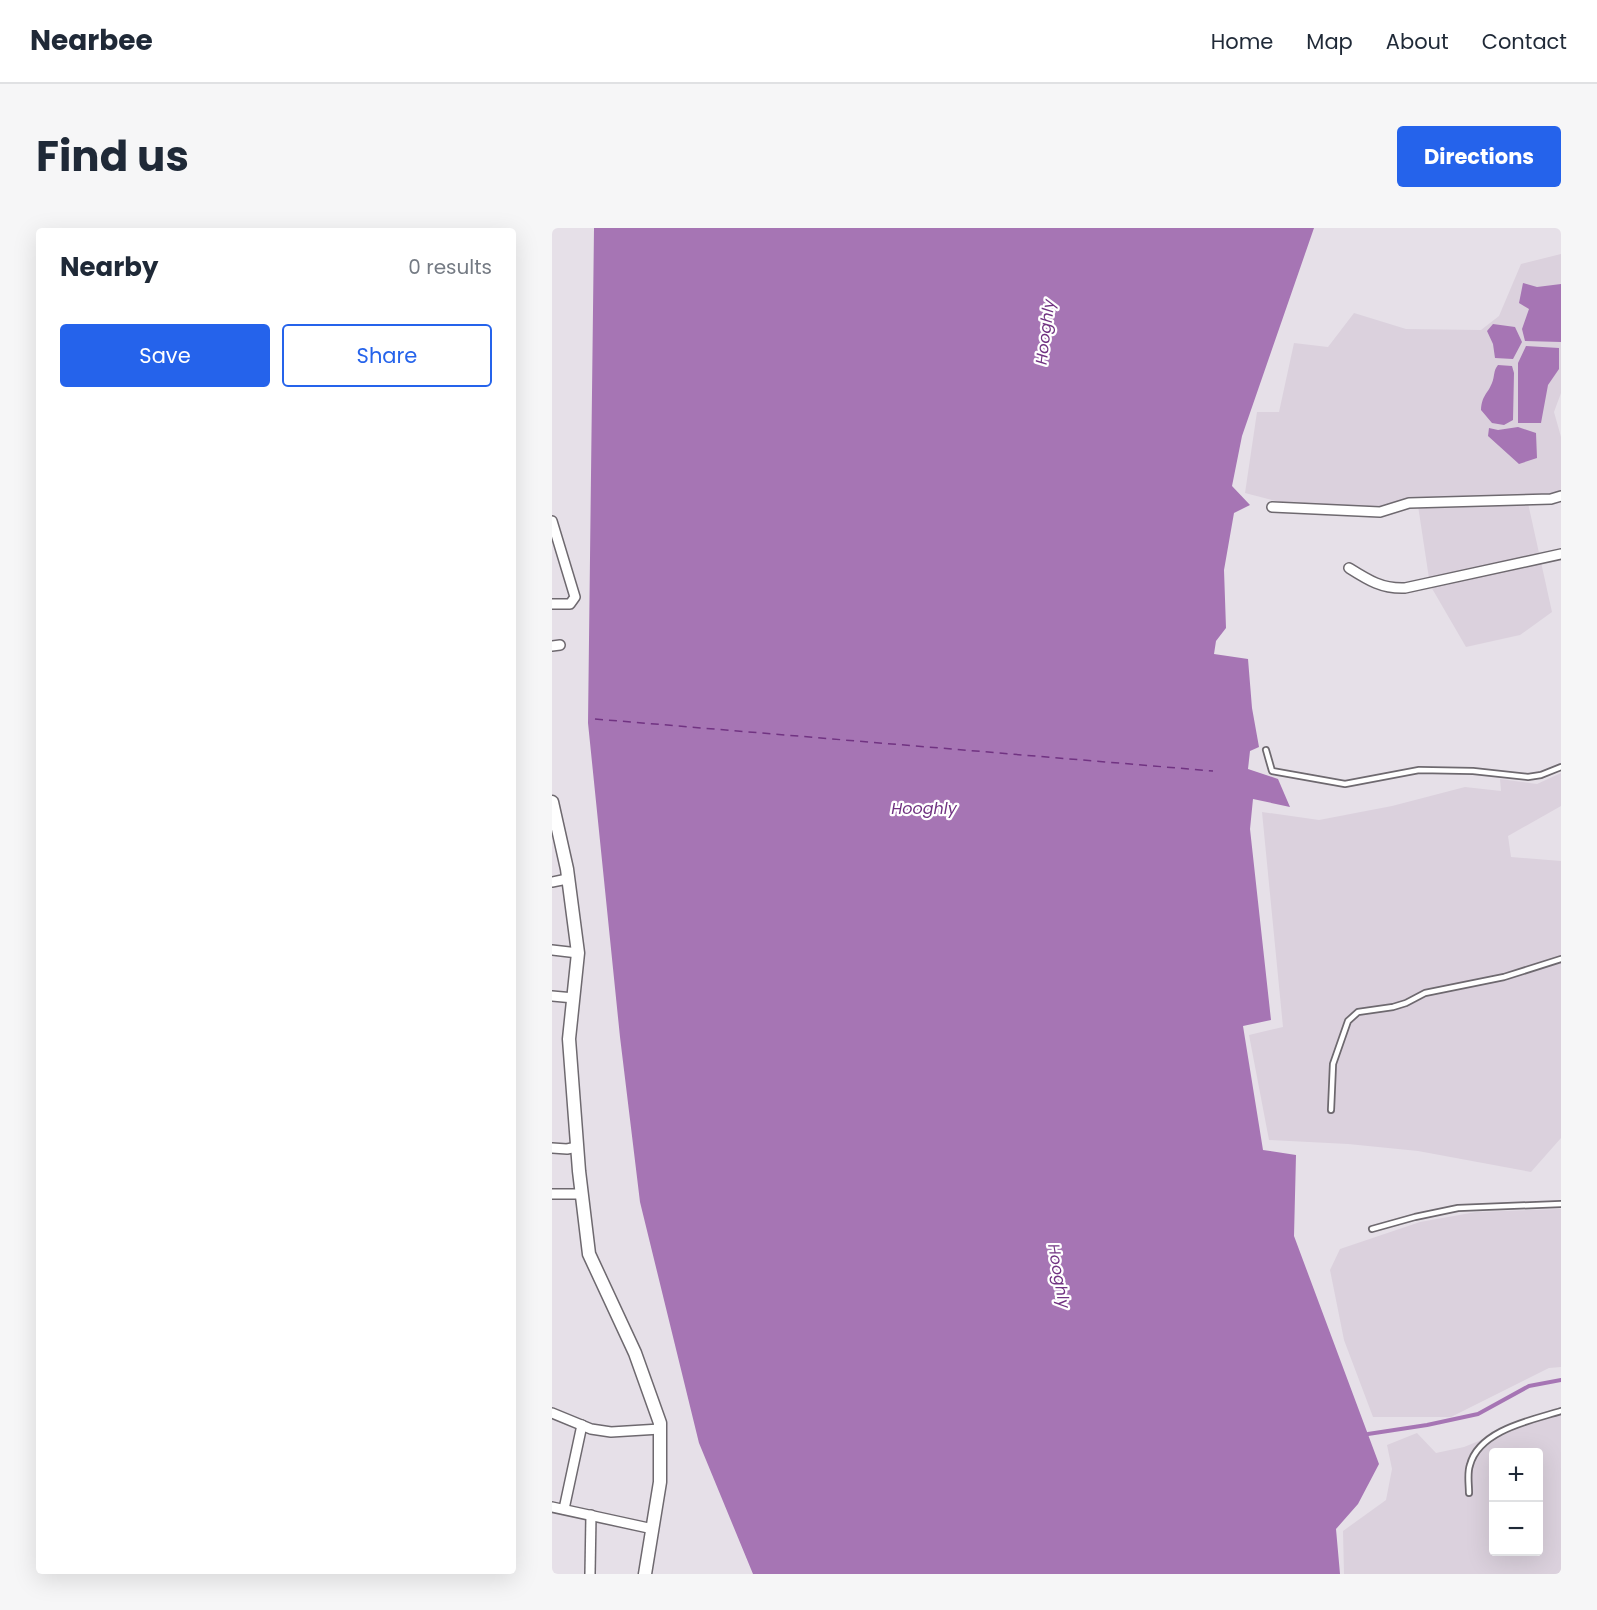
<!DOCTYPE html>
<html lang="en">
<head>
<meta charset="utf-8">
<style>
	body { margin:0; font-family:Poppins,sans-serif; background:#f6f6f7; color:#1f2937 }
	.controls { position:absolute; right:18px; bottom:18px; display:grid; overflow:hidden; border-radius:6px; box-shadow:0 6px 24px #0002 }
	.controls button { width:54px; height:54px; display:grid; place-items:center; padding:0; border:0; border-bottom:2px solid #e0e1e3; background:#fff; color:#1f2937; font:30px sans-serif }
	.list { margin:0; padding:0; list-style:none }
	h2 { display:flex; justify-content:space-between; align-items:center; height:78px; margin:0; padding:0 24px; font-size:26px }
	h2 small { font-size:20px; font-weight:400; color:#747a83 }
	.actions { display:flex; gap:12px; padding:18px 24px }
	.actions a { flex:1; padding:14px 0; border:2px solid #2563eb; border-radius:6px; text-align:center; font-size:21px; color:#2563eb }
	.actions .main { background:#2563eb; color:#fff }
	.map { position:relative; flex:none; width:1009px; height:1346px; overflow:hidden; border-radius:6px }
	header { display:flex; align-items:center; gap:36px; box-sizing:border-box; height:84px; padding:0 30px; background:#fff; border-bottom:2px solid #e0e1e3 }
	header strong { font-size:28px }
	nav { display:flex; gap:33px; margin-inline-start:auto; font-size:21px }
	.intro { display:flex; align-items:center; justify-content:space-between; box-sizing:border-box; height:144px; padding:0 36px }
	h1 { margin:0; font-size:42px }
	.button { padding:15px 27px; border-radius:6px; background:#2563eb; color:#fff; font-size:21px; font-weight:700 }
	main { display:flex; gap:36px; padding:0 36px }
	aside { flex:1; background:#fff; border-radius:6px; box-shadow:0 6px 24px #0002 }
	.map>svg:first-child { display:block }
</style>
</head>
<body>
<header>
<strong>Nearbee</strong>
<nav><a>Home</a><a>Map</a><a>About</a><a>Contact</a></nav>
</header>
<div class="intro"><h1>Find us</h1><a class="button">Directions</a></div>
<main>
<aside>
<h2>Nearby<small>0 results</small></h2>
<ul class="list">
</ul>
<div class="actions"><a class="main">Save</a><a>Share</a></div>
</aside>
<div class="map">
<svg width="1009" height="1346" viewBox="0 0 1009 1346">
	<rect width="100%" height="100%" fill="#e6e0e8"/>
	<!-- built -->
	<g fill="#dbd1dd" fill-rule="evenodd">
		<path d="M1009,26V165L1002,184L1009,209V262L1003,267L974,266L1000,384L968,407L914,419L878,357L865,271L824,280L732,275L693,265L705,184H727L742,115L776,119L802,85L854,101L929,102L947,88L969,36Z"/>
		<path d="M1009,545V578L956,608L959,629L1009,633V910L979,944L866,923L796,916L717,912L697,807L731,799L710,584L767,592L840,578L913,559L949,563L948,551L985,556Z"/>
		<path d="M1009,981V1139L997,1140L899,1189H821L792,1112L778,1042L788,1021L868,994L924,984Z"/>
		<path d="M1009,1186V1346H792L791,1303L834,1272L840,1241L835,1217L865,1205L884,1225L912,1219L959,1200ZM942,1224H987V1324H942Z"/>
	</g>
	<!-- water -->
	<g fill="#a675b4">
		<path d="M42,0H762L690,208L680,258L698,277L682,285L672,342L674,400L664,413L662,426L696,431L700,480L707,519L698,523L696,541L726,551L738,579L701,571L698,601L719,792L691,798L711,922L744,927L742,1008L827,1236L806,1276L784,1301L788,1346H201L147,1215L88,974L68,809L36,495Z"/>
		<path d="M971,55L985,59L1009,56V114L973,113L970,101L977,81L967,75Z"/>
		<path d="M941,96L963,99L970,114L961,131L943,130L941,116L935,103Z"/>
		<path d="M974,118L1007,120V141L996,157L989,195H966V135Z"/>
		<path d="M946,137L960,138L962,145L961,192L952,197L940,195L929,182C930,167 935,167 940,155C943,148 941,143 946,137Z"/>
		<path d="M966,199L984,205L985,230L967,236L936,208L937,200L946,202Z"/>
	</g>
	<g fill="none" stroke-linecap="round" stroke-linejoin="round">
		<!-- stream -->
		<path stroke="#a675b4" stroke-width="4" d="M816,1206L875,1197L926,1186L977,1158L1009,1152"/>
		<!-- ferry -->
		<path stroke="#713382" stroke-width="1.5" stroke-dasharray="8 6" stroke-linecap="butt" d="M43,491L661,543"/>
		<!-- service casing -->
		<g stroke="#6e696f" stroke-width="8">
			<g id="service">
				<path d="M714,522L720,543L793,556L867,542L921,543L976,549L989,547L1009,539"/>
				<path d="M779,882L781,836L796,793L806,784L841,779L854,775L873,765L952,749L1009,731"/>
				<path d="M820,1001L863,989L906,980L1009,976"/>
				<path d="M917,1265C917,1256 915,1245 918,1237C927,1202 980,1192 1009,1183"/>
			</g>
		</g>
		<!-- minor casing -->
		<g stroke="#6e696f" stroke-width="12">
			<g id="minor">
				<path d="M720,279L828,284L857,275L999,271L1009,268"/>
				<path d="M0,293L23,369L18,376H0"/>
				<path d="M797,340C816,352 830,361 853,360L1009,326"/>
				<path d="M0,418L8,417"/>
				<path d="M0,654L15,651"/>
				<path d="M0,722L26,725"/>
				<path d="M0,768L22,770"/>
				<path d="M0,920L15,921L25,919"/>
				<path d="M0,966H30"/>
				<path d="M0,1185L39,1201L59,1204L108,1201"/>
				<path d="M0,1279L101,1301"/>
				<path d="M12,1281L30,1197"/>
				<path d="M38,1346L39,1287"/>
			</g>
		</g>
		<!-- tertiary casing -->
		<g stroke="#6e696f" stroke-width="15">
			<path id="tertiary" d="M0,574L15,641L26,725L17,811L27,943L37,1026L83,1125L108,1195V1254L93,1346"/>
		</g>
		<!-- service -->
		<use href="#service" stroke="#fff" stroke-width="4.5"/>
		<!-- minor -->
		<use href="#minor" stroke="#fff" stroke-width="9"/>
		<!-- tertiary -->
		<use href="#tertiary" stroke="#fff" stroke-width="12"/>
	</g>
	<g text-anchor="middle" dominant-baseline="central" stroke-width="4.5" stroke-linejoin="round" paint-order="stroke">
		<!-- water labels -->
		<g font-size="16" font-style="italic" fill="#713382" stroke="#fff">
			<text transform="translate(493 104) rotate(-83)">Hooghly</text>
			<text x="372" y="580">Hooghly</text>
			<text transform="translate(507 1048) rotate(80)">Hooghly</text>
		</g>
	</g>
</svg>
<div class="controls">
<button>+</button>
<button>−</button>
</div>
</div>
</main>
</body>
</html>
